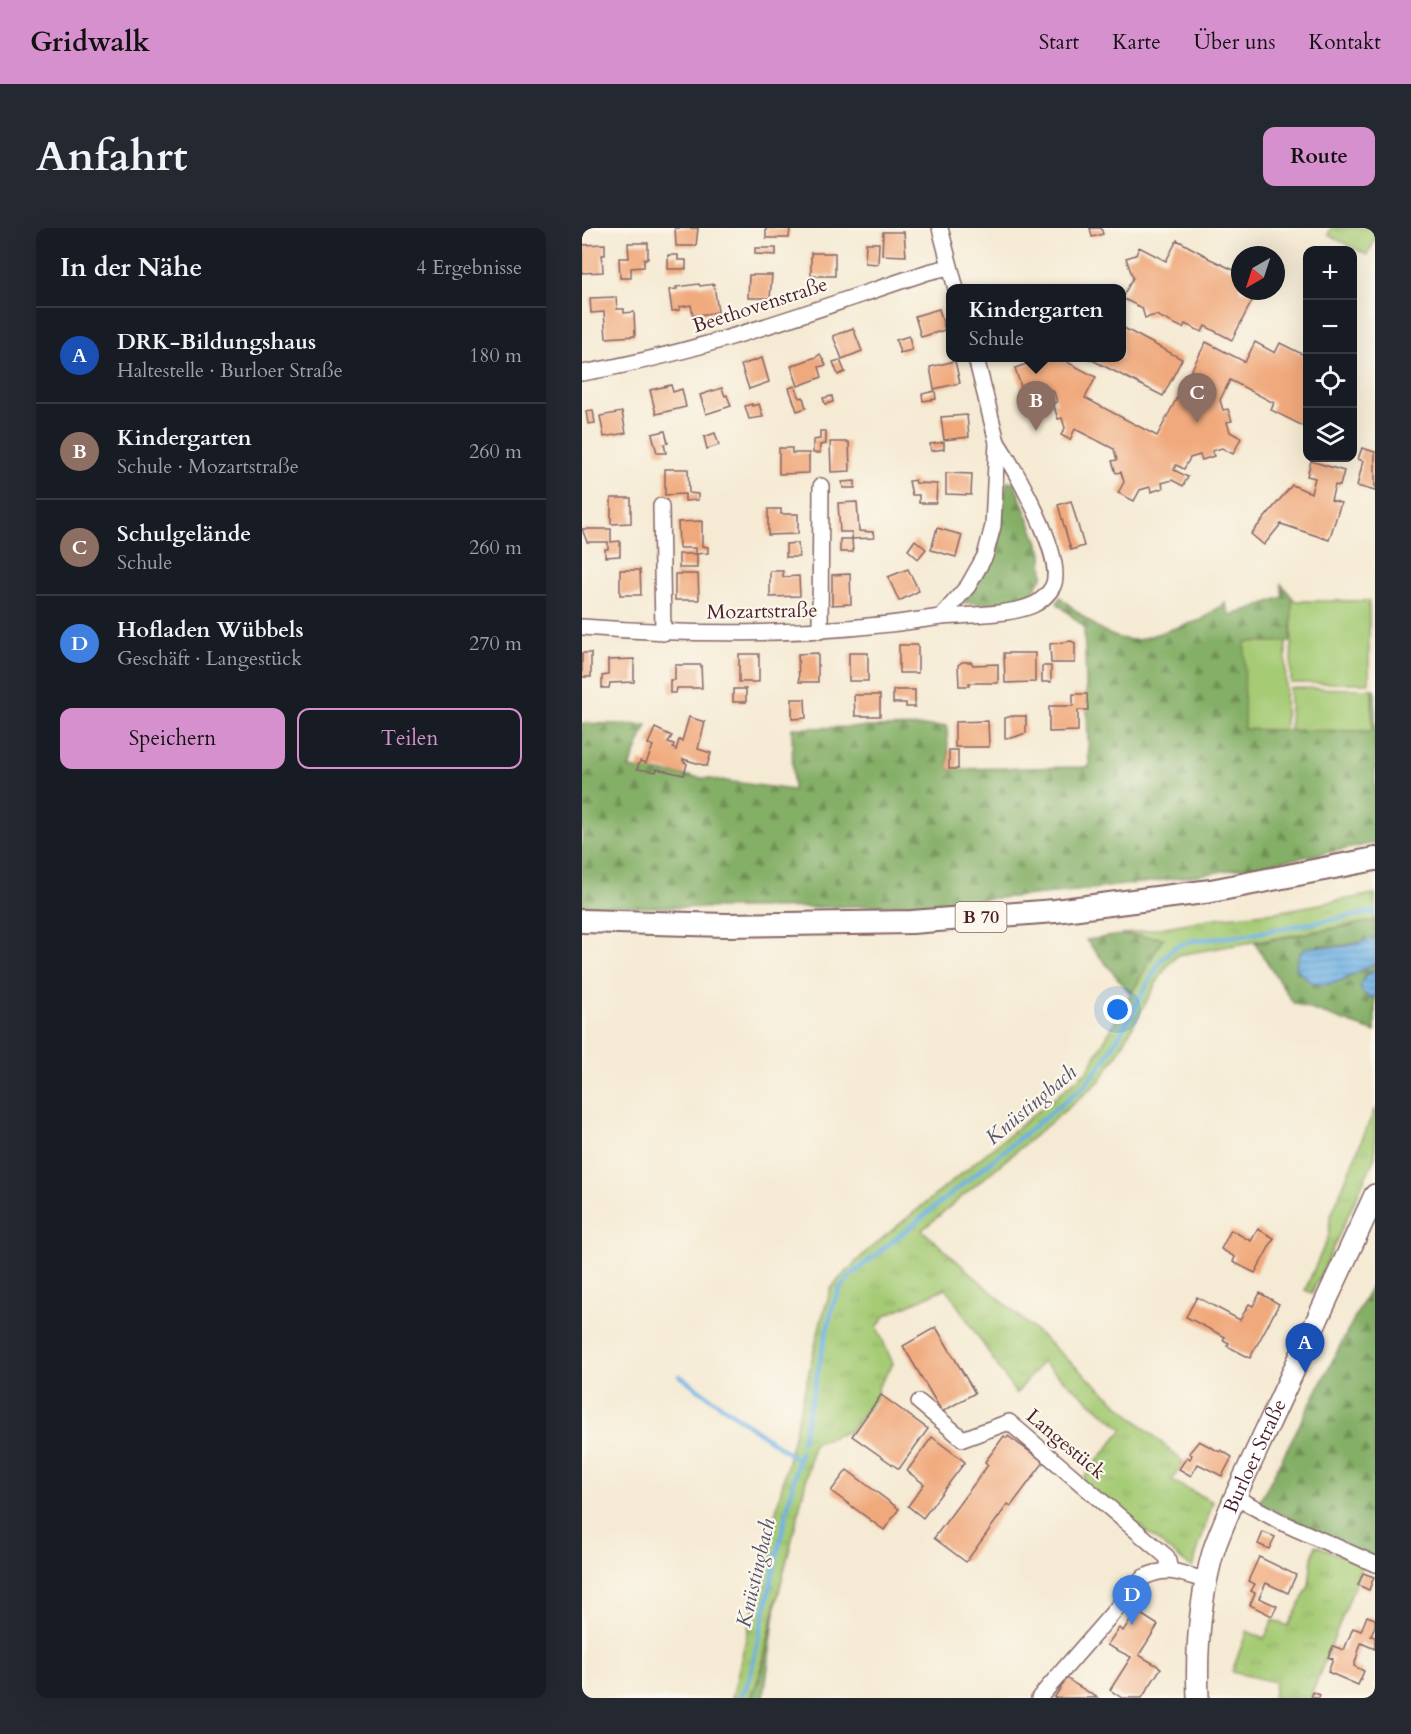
<!DOCTYPE html>
<html lang="de">
<head>
<meta charset="utf-8">
<style>
	body { margin:0; font-family:Cardo,serif; background:#242831; color:#f1f3f6 }
	.controls { position:absolute; right:18px; top:18px; display:grid; overflow:hidden; border-radius:12px; box-shadow:0 6px 24px #0002 }
	.controls button { width:54px; height:54px; display:grid; place-items:center; padding:0; border:0; border-bottom:2px solid #363941; background:#171b24; color:#f1f3f6; font:30px sans-serif }
	.compass { position:absolute; left:649px; top:18px; width:54px; height:54px; border-radius:50%; background:#171b24; box-shadow:0 6px 24px #0002; rotate:219deg }
	.you { position:absolute; left:536px; top:782px; width:21px; height:21px; margin:-15px; border:4px solid #fff; border-radius:50%; background:#1a73e8; box-shadow:0 0 0 9px #1a73e833 }
	.badge { display:grid; place-items:center; width:39px; height:39px; border-radius:50%; background:#d690ce; color:#fff; font-size:20px; font-weight:700 }
	.pin { position:absolute; translate:-50% -50px; filter:drop-shadow(0 2px 3px #0008) }
	.pin::after { content:''; position:absolute; top:32px; width:21px; height:18px; background:inherit; clip-path:polygon(0 0,100% 0,50% 100%) }
	.popup { position:absolute; left:364px; top:56px; width:180px; height:78px; box-sizing:border-box; display:grid; place-content:center; border-radius:12px; background:#171b24; filter:drop-shadow(0 2px 4px #0005); font-size:20px; white-space:nowrap; color:#9ea1a6 }
	.popup b { font-size:22px; color:#f1f3f6 }
	.popup::after { content:''; position:absolute; left:50%; top:100%; margin-left:-12px; border:12px solid transparent; border-top-color:#171b24 }
	.list { margin:0; padding:0; list-style:none }
	h2 { display:flex; justify-content:space-between; align-items:center; height:78px; margin:0; padding:0 24px; font-size:26px }
	h2 small { font-size:20px; font-weight:400; color:#9ea1a6 }
	.list li { display:grid; grid-template-columns:39px 1fr auto; gap:18px; align-items:center; box-sizing:border-box; height:96px; padding:0 24px; border-top:2px solid #363941 }
	.list b { display:block; font-size:22px; white-space:nowrap }
	.list p { margin:0; font-size:20px; white-space:nowrap; color:#9ea1a6 }
	.list em { font-size:20px; font-style:normal; color:#9ea1a6 }
	.actions { display:flex; gap:12px; padding:18px 24px }
	.actions a { flex:1; padding:14px 0; border:2px solid #d690ce; border-radius:12px; text-align:center; font-size:21px; color:#d690ce }
	.actions .main { background:#d690ce; color:#111 }
	.icon { flex:none; width:33px; height:33px; fill:none; stroke:currentColor; stroke-width:2; stroke-linecap:round; stroke-linejoin:round }
	.map { position:relative; flex:none; width:793px; height:1470px; overflow:hidden; border-radius:12px }
	header { display:flex; align-items:center; gap:36px; box-sizing:border-box; height:84px; padding:0 30px; background:#d690ce; color:#111 }
	header strong { font-size:28px }
	nav { display:flex; gap:33px; margin-inline-start:auto; font-size:21px }
	.intro { display:flex; align-items:center; justify-content:space-between; box-sizing:border-box; height:144px; padding:0 36px }
	h1 { margin:0; font-size:42px }
	.button { padding:15px 27px; border-radius:12px; background:#d690ce; color:#111; font-size:21px; font-weight:700 }
	main { display:flex; gap:36px; padding:0 36px }
	aside { flex:1; background:#171b24; border-radius:12px; box-shadow:0 6px 24px #0002 }
	.map>svg:first-child { display:block }
</style>
</head>
<body>
<header>
<strong>Gridwalk</strong>
<nav><a>Start</a><a>Karte</a><a>Über uns</a><a>Kontakt</a></nav>
</header>
<div class="intro"><h1>Anfahrt</h1><a class="button">Route</a></div>
<main>
<aside>
<h2>In der Nähe<small>4 Ergebnisse</small></h2>
<ul class="list">
<li><span class="badge" style="background:#1a4fb4">A</span><div><b>DRK-Bildungshaus</b><p>Haltestelle · Burloer Straße</p></div><em>180 m</em></li>
<li><span class="badge" style="background:#8d6e63">B</span><div><b>Kindergarten</b><p>Schule · Mozartstraße</p></div><em>260 m</em></li>
<li><span class="badge" style="background:#8d6e63">C</span><div><b>Schulgelände</b><p>Schule</p></div><em>260 m</em></li>
<li><span class="badge" style="background:#3f7fe0">D</span><div><b>Hofladen Wübbels</b><p>Geschäft · Langestück</p></div><em>270 m</em></li>
</ul>
<div class="actions"><a class="main">Speichern</a><a>Teilen</a></div>
</aside>
<div class="map">
<svg width="793" height="1470" viewBox="0 0 793 1470">
	<defs>
		<pattern id="grass-tufts" width="24" height="20" patternUnits="userSpaceOnUse" patternTransform="scale(1.5)"><rect width="24" height="20" fill="#a5cb75"/><path d="M3 7l-1-3M5 7V3M7 7l1-3M15 17l-1-3M17 17v-4M19 17l1-3" fill="none" stroke="#90ae65"/></pattern>
		<pattern id="forest-firs" width="22" height="20" patternUnits="userSpaceOnUse" patternTransform="scale(1.5)"><rect width="22" height="20" fill="#84af66"/><path d="M5 1l3.5 6h-7zM16 11l3.5 6h-7z" fill="#6e8e54"/></pattern>
		<pattern id="water-rules" width="6" height="5" patternUnits="userSpaceOnUse" patternTransform="scale(1.5)"><rect width="6" height="5" fill="#70b2e4"/><path d="M0 2.5h6" fill="none" stroke="#5e90b9"/></pattern>
	</defs>
	<rect width="100%" height="100%" fill="#fbf7ec"/>
	<filter id="ink" filterUnits="userSpaceOnUse"><feTurbulence type="fractalNoise" baseFrequency=".0167" numOctaves="2"/><feDisplacementMap in="SourceGraphic" scale="12" xChannelSelector="R" yChannelSelector="G"/><feConvolveMatrix kernelMatrix="1 2 1 2 8 2 1 2 1" color-interpolation-filters="sRGB"/></filter>
	<filter id="wash" filterUnits="userSpaceOnUse"><feTurbulence type="fractalNoise" baseFrequency=".008" numOctaves="4" result="noise"/><feDisplacementMap in="SourceGraphic" scale="24" xChannelSelector="R" yChannelSelector="G"/><feGaussianBlur stdDeviation="1.35" result="paint"/><feColorMatrix in="noise" values="0 0 0 0 0 0 0 0 0 0 0 0 0 0 0 0 0 1.4 0 .05"/><feComposite in="paint" operator="in"/></filter>
	<g filter="url(#wash)">
		<rect width="100%" height="100%" fill="#f5ead3"/>
		<!-- grass -->
		<g fill="url(#grass-tufts)" stroke="#787550" stroke-width="1.5">
			<path d="M793,666V693L596,727L586,737L578,749L535,827L517,854L340,1002L601,1234L590,1253L631,1274L610,1340L500,1252L541,1201L460,1134L434,1166L364,1060L304,1087L295,1099L311,1136L296,1159L295,1168L270,1202L231,1216C222,1268 208,1317 196,1368C187,1403 183,1437 169,1470H150L239,1093L249,1061L254,1054L286,1022L505,843L581,710L539,707L634,690L694,684Z"/>
			<path d="M793,880V929L730,1065L723,1062L747,1007L748,990Z"/>
			<path d="M734,1317L781,1337L728,1470H691L693,1454L650,1444L665,1403L682,1411L691,1392L706,1398L727,1358L730,1330Z"/>
		</g>
		<!-- forest -->
		<g fill="url(#forest-firs)" stroke="#676748" stroke-width="1.5">
			<path d="M425,254H432L460,325L461,348L447,369L416,376L382,375L412,328Z"/>
			<path d="M699,356L713,373H710L709,414H704L662,501L790,503V461H793V615C590,658 384,680 177,680C118,680 59,680 0,677V495L65,497L47,540L211,562L210,500L365,498L367,541L507,539L502,399L475,375L478,369C501,388 525,414 556,412L619,392L643,375L648,388L701,369Z"/>
			<path d="M793,693V709C774,717 756,720 736,717L760,754L776,743L793,735V741L783,747L786,769L793,770V804L711,775L673,715Z"/>
			<path d="M539,707L581,710L549,766L504,712Z"/>
			<path d="M793,1050V1330L780,1326L677,1275Z"/>
			<path d="M195,1369L182,1470H169L179,1448Z"/>
		</g>
		<!-- garden -->
		<g fill="#a5cb75" stroke="#787550" stroke-width="1.5">
			<path d="M749,0H793V12L785,27L746,7Z"/>
			<path d="M710,373H787V455H709Z"/>
			<path d="M663,414H704L703,502L662,501Z"/>
			<path d="M708,460L790,461V503L708,502Z"/>
		</g>
		<!-- water -->
		<g fill="url(#water-rules)" stroke="#5d6888" stroke-width="1.5">
			<path d="M793,709V735C766,747 737,775 714,739C718,710 735,721 755,719C768,718 781,714 793,709Z"/>
			<path d="M793,741V770C770,765 778,750 793,741Z"/>
		</g>
		<g fill="none" stroke-linecap="round" stroke-linejoin="round">
			<!-- stream -->
			<g stroke="#70b2e4" stroke-width="4.5">
				<path d="M98,1148L216,1232"/>
				<path d="M220,1213L251,1076L259,1059L269,1047L503,857L520,836L538,806L579,732L593,719L610,713L663,707L793,684"/>
				<path d="M157,1470L167,1453L218,1224"/>
			</g>
		</g>
		<g id="blocks">
			<!-- building -->
			<g fill="#f0a97b">
				<path d="M93,0H116L114,18H94Z"/>
				<path d="M184,0H208L207,10H184Z"/>
				<path d="M508,0H519L521,6L510,9Z"/>
				<path d="M301,4H322L324,28L300,27Z"/>
				<path d="M595,12L626,29V30L658,45V63H675L650,112L623,98L620,104L603,96L601,100L574,87L563,90L560,80L540,70L551,50L544,30L554,27L557,19L584,33Z"/>
				<path d="M46,15H66V31H62V39L49,40V50H38L37,30H47Z"/>
				<path d="M284,15H297L296,36L283,35Z"/>
				<path d="M23,16V27H20L21,44L0,45V17Z"/>
				<path d="M173,20H194V27L173,26Z"/>
				<rect x="229" y="25" width="24" height="23"/>
				<path d="M86,27H96V32H104V41H86Z"/>
				<path d="M167,47H190L188,70H166Z"/>
				<path d="M117,56L118,58L132,56L136,84L111,88L109,77L97,79L98,82L90,83L87,62L95,61L94,59Z"/>
				<path d="M34,69L35,81H42V85L52,84L53,108L24,110L22,84L9,85L8,70Z"/>
				<path d="M357,81L363,102L339,109L333,88Z"/>
				<path d="M540,99L600,131L581,168L506,130H540Z"/>
				<path d="M271,100L280,123L260,131L251,108Z"/>
				<path d="M327,108L330,122L318,125L314,112Z"/>
				<path d="M624,114L663,134L673,114L693,125L698,115L726,129V194L723,193L721,198L689,182L692,175L648,152L638,172L641,182L646,181L650,193L645,194L648,204L659,210L651,226L640,220L630,223L632,228L620,232L618,227L608,230L602,241L594,237L592,242L606,249L601,258L590,252L580,255L581,260L569,264L568,259L558,262L552,273L536,265L542,254L539,244L534,245L530,233L535,232L532,221L493,201L488,212L479,207L483,200L480,190L476,191L471,175L475,174L472,164L465,160L442,168L433,140L450,134L448,130H484L485,134L514,149L503,170L575,208Z"/>
				<path d="M238,126L244,137L237,139L240,149L216,158L209,138L234,129Z"/>
				<path d="M180,130L187,154L167,161L159,137Z"/>
				<path d="M258,132L263,144L256,147L251,134Z"/>
				<path d="M373,133L378,155L352,161L348,139Z"/>
				<path d="M89,157L91,164L100,161L104,179L74,186L68,162Z"/>
				<path d="M213,158L218,170L221,169L224,180L215,183L207,160Z"/>
				<path d="M140,160L143,168L145,167L149,178L124,186L118,167Z"/>
				<path d="M353,163L354,171L341,173L340,166Z"/>
				<path d="M250,168L251,174L243,176L241,170Z"/>
				<path d="M170,176V178L177,176L181,189L167,191L163,178Z"/>
				<path d="M11,182L13,195L6,196L4,183Z"/>
				<path d="M40,184L44,205L22,209L18,188Z"/>
				<path d="M385,187L387,209L362,212L359,189Z"/>
				<path d="M83,203L86,215L82,216L84,225H75L70,206Z"/>
				<path d="M238,203H244V216L238,217V225H231V212L238,211Z"/>
				<path d="M133,205L137,217L125,221L122,209Z"/>
				<path d="M248,214H267L268,243L249,244Z"/>
				<path d="M362,214V221L349,223L348,216Z"/>
				<path d="M197,220H210V225H227V245L197,246Z"/>
				<path d="M780,220L793,224V263L775,258L781,233L776,231Z"/>
				<path d="M729,233L762,243L758,258L753,257L749,272L759,275L747,312L699,296L682,317L669,306L710,257L729,265L733,250L725,248Z"/>
				<path d="M83,241H106L107,265L116,266V272L103,273V266L83,267Z"/>
				<path d="M364,245L390,246L389,267L364,266Z"/>
				<path d="M333,252L334,255L355,256L354,275H337V267H330L327,253Z"/>
				<path d="M273,253V260H261L260,254Z"/>
				<path d="M29,270H49V295L29,296Z"/>
				<path d="M489,273L502,318L489,322L476,277Z"/>
				<path d="M275,274L277,303L291,304L292,310L270,311V304H258L256,275Z"/>
				<path d="M186,281H199V286H216V306L186,307Z"/>
				<path d="M120,293V318L126,319V325L113,326V320H97L96,294Z"/>
				<path d="M355,300L380,307L374,329L349,322Z"/>
				<path d="M0,301H29V314L38,313V328L23,329V321H26V314H5Z"/>
				<path d="M258,311H270L271,324H258Z"/>
				<path d="M333,312L344,321L336,331L326,322Z"/>
				<path d="M216,315L217,329H204V316Z"/>
				<rect x="97" y="326" width="18" height="14"/>
				<path d="M326,341L337,363L317,373L306,349Z"/>
				<path d="M38,342H58L59,367H38Z"/>
				<path d="M188,343H201V349L217,348L218,368L188,369Z"/>
				<path d="M93,346H116L117,372H93Z"/>
				<path d="M268,346L269,376L250,377V347Z"/>
				<path d="M489,413L493,415V435H469L468,416Z"/>
				<rect x="317" y="417" width="19" height="28"/>
				<rect x="0" y="425" width="9" height="24"/>
				<path d="M236,425V454H217L216,426Z"/>
				<rect x="267" y="425" width="19" height="28"/>
				<path d="M422,425H453V454L423,455Z"/>
				<rect x="157" y="426" width="20" height="28"/>
				<path d="M52,431V454L28,455L27,460H20V448L26,447V432Z"/>
				<path d="M380,434H389L391,437L416,436V455H387V458H377L376,437Z"/>
				<path d="M93,437H119L120,460H95L94,465H88V452H93Z"/>
				<rect x="460" y="438" width="9" height="16"/>
				<rect x="151" y="461" width="13" height="13"/>
				<path d="M311,462H333V479H324V475H311Z"/>
				<path d="M491,466H505L506,482H496V503L467,504V478H491Z"/>
				<path d="M272,467H298V488H273Z"/>
				<path d="M210,471H223L224,490L210,491Z"/>
				<path d="M430,488H444V505L433,509L423,510V490Z"/>
				<path d="M107,489L123,494L116,521L129,525L125,538L101,531V533L105,536L102,547L75,541L74,544L55,541L58,533L64,535L71,518L66,516L73,500L90,508L86,514L92,516L91,520L94,522L97,512L100,513Z"/>
				<path d="M406,493L407,519H373V494Z"/>
				<rect x="367" y="522" width="9" height="19"/>
				<path d="M676,1001L692,1010L673,1045L651,1034L653,1029L639,1021L649,1002L669,1013Z"/>
				<path d="M678,1065L697,1076L668,1130L645,1118L647,1115L641,1112L643,1109L604,1089L615,1069L658,1092L667,1076L671,1078Z"/>
				<path d="M354,1099L393,1165L360,1184L321,1118Z"/>
				<path d="M299,1167L346,1201L317,1241L270,1208Z"/>
				<path d="M422,1208L425,1210L426,1208L462,1234L429,1278L426,1276L384,1334L352,1310L406,1237L403,1234Z"/>
				<path d="M350,1209L383,1234L341,1290L326,1278L342,1256L325,1243Z"/>
				<path d="M617,1213L638,1224L639,1222L650,1229L640,1248L616,1236L609,1248L597,1241L605,1229L608,1231L610,1227L607,1225Z"/>
				<path d="M265,1242L317,1281L302,1302L249,1263Z"/>
				<path d="M681,1304L693,1309L687,1321L676,1316Z"/>
				<path d="M677,1329L714,1347L706,1365L684,1355L677,1370L695,1378L690,1388L668,1377L673,1365L669,1363L673,1356L666,1353Z"/>
				<path d="M781,1345L792,1349L787,1362L776,1357Z"/>
				<path d="M554,1383L576,1397L557,1427L579,1440L560,1470H540L528,1462L549,1429L525,1417L537,1400L541,1403Z"/>
				<path d="M785,1388L793,1391V1398L789,1408L793,1409V1421L779,1415L772,1438L782,1443L776,1457L746,1444L751,1431L746,1429L751,1418L762,1422L771,1400L779,1403Z"/>
				<path d="M485,1450L493,1456L516,1470H472Z"/>
				<path d="M731,1464L738,1467L737,1470H729Z"/>
			</g>
		</g>
	</g>
	<g filter="url(#ink)">
		<use href="#blocks" fill-opacity="0" stroke="#866666" stroke-width="1.5"/>
		<g fill="none" stroke-linecap="round" stroke-linejoin="round">
			<!-- street casing -->
			<g stroke="#866666" stroke-width="18">
				<g id="street">
					<path d="M358,0L374,61"/>
					<path d="M0,145C118,125 232,82 346,44L367,39"/>
					<path d="M79,278L81,405"/>
					<path d="M359,389C385,387 428,387 451,377C458,374 467,366 471,358C484,329 432,240 415,214"/>
					<path d="M0,399C121,408 239,408 359,389L386,358L403,328L411,298L415,214L394,130"/>
					<path d="M238,403L239,258"/>
					<path d="M337,1174L381,1211L427,1194L585,1329L588,1342"/>
					<path d="M653,1269L701,1295L793,1336"/>
					<path d="M457,1470L562,1349C587,1337 600,1346 625,1353"/>
				</g>
			</g>
			<!-- secondary casing -->
			<g stroke="#866666" stroke-width="24">
				<g id="secondary">
					<path id="s1" d="M616,1470C614,1420 618,1369 632,1321C638,1304 646,1286 653,1269L793,967"/>
				</g>
			</g>
			<!-- primary casing -->
			<g stroke="#866666" stroke-width="26">
				<path id="primary" d="M0,693L144,697L330,694L473,683L629,663L793,631"/>
			</g>
			<!-- street -->
			<use href="#street" stroke="#fff" stroke-width="15"/>
			<!-- secondary -->
			<use href="#secondary" stroke="#fff" stroke-width="21"/>
			<!-- primary -->
			<use href="#primary" stroke="#fff" stroke-width="22"/>
		</g>
	</g>
	<g text-anchor="middle" dominant-baseline="central" stroke-width="4.5" stroke-linejoin="round" paint-order="stroke">
		<!-- shield labels -->
		<rect fill="#fbf7ec" stroke="#7f6065" stroke-width="1.5" x="373.5" y="674" width="51" height="30" rx="4.5"/>
		<g font-size="18" font-weight="bold" fill="#4a1f2b">
			<text x="399" y="689">B 70</text>
		</g>
		<!-- street labels -->
		<g font-size="20" fill="#4a1f2b" stroke="#fbf7ec">
			<text transform="translate(178 77) rotate(-18)">Beethovenstraße</text>
			<text transform="translate(180 383) rotate(-1)">Mozartstraße</text>
			<text transform="translate(484 1216) rotate(40)">Langestück</text>
			<text stroke="none"><textPath href="#s1" startOffset="252">Burloer Straße</textPath></text>
		</g>
		<!-- water labels -->
		<g font-size="21" font-style="italic" fill="#57526c" stroke="#fbf7ec">
			<text transform="translate(449 877) rotate(-40)">Knüstingbach</text>
			<text transform="translate(174 1345) rotate(-77)">Knüstingbach</text>
		</g>
	</g>
</svg>
<div class="controls">
<button>+</button>
<button>−</button>
<button><svg class="icon" aria-label="locate" viewBox="0 0 24 24"><circle cx="12" cy="12" r="6"/><path d="M12 2v4M12 18v4M2 12h4M18 12h4"/></svg></button>
<button><svg class="icon" aria-label="layers" viewBox="0 0 24 24"><path d="M12 4l9 5-9 5-9-5zM3 14l9 5 9-5"/></svg></button>
</div>
<svg class="compass" viewBox="-18 -18 36 36"><path d="M0-13l5 13h-10z" fill="#e53935"/><path d="M0 13l5-13h-10z" fill="#9ea1a6"/></svg>
<div class="you"></div>
<div class="pin badge" style="left:723px;top:1145px;background:#1a4fb4">A</div>
<div class="pin badge" style="left:454px;top:203px;background:#8d6e63">B</div>
<div class="popup"><b>Kindergarten</b>Schule</div>
<div class="pin badge" style="left:615px;top:195px;background:#8d6e63">C</div>
<div class="pin badge" style="left:550px;top:1397px;background:#3f7fe0">D</div>
</div>
</main>
</body>
</html>
